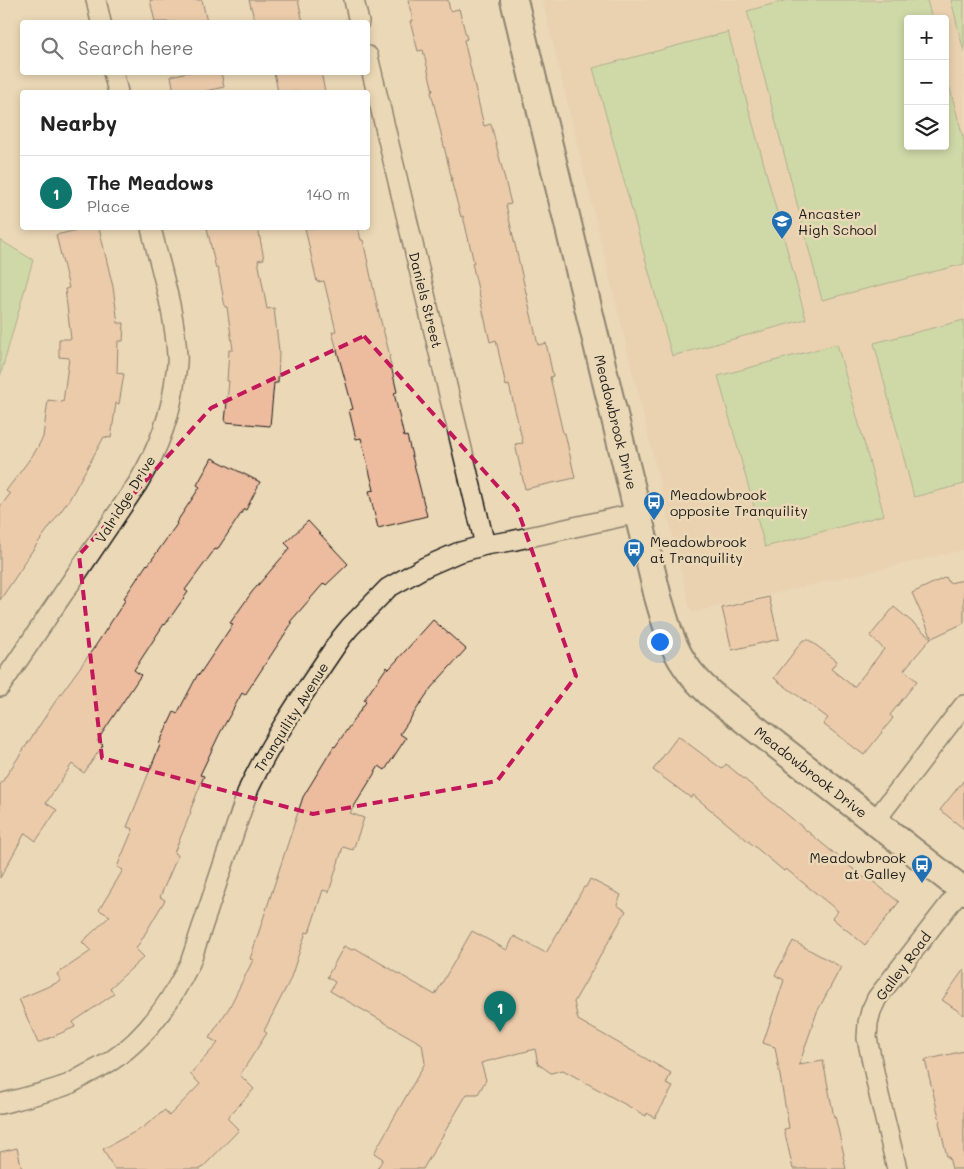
<!DOCTYPE html>
<html lang="en">
<head>
<meta charset="utf-8">
<style>
	body { margin:0; font-family:Mali,sans-serif; background:#f6f6f6; color:#222 }
	.controls { position:absolute; right:15px; top:15px; display:grid; overflow:hidden; border-radius:5px; box-shadow:0 2px 8px #0003 }
	.controls button { width:45px; height:45px; display:grid; place-items:center; padding:0; border:0; border-bottom:1px solid #e0e0e0; background:#fff; color:#222; font:25px sans-serif }
	.you { position:absolute; left:659px; top:641px; width:18px; height:18px; margin:-12px; border:4px solid #fff; border-radius:50%; background:#1a73e8; box-shadow:0 0 0 8px #1a73e833 }
	.badge { display:grid; place-items:center; width:32px; height:32px; border-radius:50%; background:#0f766e; color:#fff; font-size:16px; font-weight:700 }
	.pin { position:absolute; translate:-50% -41px; filter:drop-shadow(0 1px 2px #0008) }
	.pin::after { content:''; position:absolute; top:26px; width:18px; height:15px; background:inherit; clip-path:polygon(0 0,100% 0,50% 100%) }
	.list { margin:0; padding:0; list-style:none }
	h2 { display:flex; justify-content:space-between; align-items:center; height:65px; margin:0; padding:0 20px; font-size:21px }
	h2 small { font-size:16px; font-weight:400; color:#767676 }
	.list li { display:grid; grid-template-columns:32px 1fr auto; gap:15px; align-items:center; box-sizing:border-box; height:75px; padding:0 20px; border-top:1px solid #e0e0e0 }
	.list b { display:block; font-size:19px; white-space:nowrap }
	.list p { margin:0; font-size:16px; white-space:nowrap; color:#767676 }
	.list em { font-size:16px; font-style:normal; color:#767676 }
	.icon { flex:none; width:28px; height:28px; fill:none; stroke:currentColor; stroke-width:2; stroke-linecap:round; stroke-linejoin:round }
	.map { position:relative; flex:none; width:964px; height:1169px; overflow:hidden }
	.search { position:absolute; background:#fff; box-shadow:0 2px 8px #0003; left:20px; top:20px; width:350px; height:55px; display:flex; align-items:center; gap:12px; box-sizing:border-box; padding:0 18px; border-radius:5px; color:#767676; font-size:19px }
	.panel { position:absolute; background:#fff; box-shadow:0 2px 8px #0003; left:20px; top:90px; width:350px; height:140px; border-radius:5px }
	.map>svg:first-child { display:block }
</style>
</head>
<body>
<div class="map">
<svg width="964" height="1169" viewBox="0 0 964 1169">
	<rect width="100%" height="100%" fill="#ebd8b6"/>
	<filter id="ink" filterUnits="userSpaceOnUse"><feTurbulence type="fractalNoise" baseFrequency=".02" numOctaves="2"/><feDisplacementMap in="SourceGraphic" scale="10" xChannelSelector="R" yChannelSelector="G"/><feConvolveMatrix kernelMatrix="1 2 1 2 8 2 1 2 1" color-interpolation-filters="sRGB"/></filter>
	<g filter="url(#ink)">
		<!-- built -->
		<path fill="#e8cbac" fill-rule="evenodd" d="M542,0H964V550L691,613ZM908,19H945V146H908Z"/>
		<!-- green -->
		<g fill="#aed896" stroke="#657a59">
			<path d="M787,0H927L932,19H908V146H945V70L964,141V264L822,300L747,11Z"/>
			<path d="M951,0H964V52Z"/>
			<path d="M728,32L806,319L672,356L593,68Z"/>
			<path d="M0,240L33,260L0,377Z"/>
			<path d="M964,320V484L914,497L874,343Z"/>
			<path d="M837,344L884,515L765,547L718,376Z"/>
		</g>
		<!-- building -->
		<g fill="#edbb9e" stroke="#1c1c1c">
			<path d="M150,0H202L207,22H155Z"/>
			<path d="M249,0H298L303,22H258L257,18H254Z"/>
			<path d="M408,0H448L450,11L459,9L467,39L464,40L484,126L491,124L511,204L506,205L538,345L546,343L553,376L550,377L563,433H565L575,478L525,489L515,444L523,443L509,385L506,386L496,340L490,342L472,263H474L463,216L461,217L451,180H452L438,121L431,92L433,91L423,50L418,51L410,21H413Z"/>
			<path d="M188,72H221L224,87L201,92H174L171,76Z"/>
			<path d="M274,72H321L325,92H278Z"/>
			<path d="M86,228H99L113,287L118,323H124L123,341H118L117,373L124,374L119,404L116,403L111,438L104,437L69,500L22,565L23,566L0,600V507L10,494L6,491L35,452L43,437L48,400L63,402L69,358L59,357V339H71L65,289L69,288L56,235Z"/>
			<path d="M207,228H258L264,259L258,260L267,309L274,308L279,351L278,383H274L270,426L225,422L229,381H227L229,350H233L227,307H225L218,268L216,269Z"/>
			<path d="M305,228H358L361,240H363L378,310L390,356L389,357L397,392L394,393L404,437L407,436L427,516L378,528L369,491L374,490L361,438L356,439L349,410L353,409L332,332L336,331L324,281L317,282Z"/>
			<path d="M212,458L260,482L246,510L244,509L217,550L215,549L185,590L188,592L165,625L164,624L134,670L141,675L97,741L103,745L84,773L72,764L46,803L57,810L36,841L25,833L0,878V785L55,702L96,645L126,599L124,598L147,564L148,565L177,524L176,523L200,487L197,485Z"/>
			<path d="M308,521L348,564L326,585L324,583L290,622L292,623L245,695L242,693L219,735L200,775L204,776L190,811L191,812L174,853L178,855L160,897L165,900L136,949L144,957L110,988L114,994L73,1022L75,1027L38,1043L19,999L61,981L57,974L91,951L82,942L110,916L99,910L123,870L117,867L133,829L127,827L160,745L159,744L174,712L177,714L198,674L199,675L233,624L230,623L252,592L290,548L285,543Z"/>
			<path d="M946,577L949,583L964,580V623L932,638L912,593Z"/>
			<path d="M769,597L779,639L732,650L722,608Z"/>
			<path d="M894,607L931,638L904,670L917,681L890,715L893,718L864,755L823,724L828,718L774,678L803,640H809L837,661L831,669L854,687L884,649L870,636Z"/>
			<path d="M433,620L466,649L431,688L400,734L406,738L385,770L379,766L350,813L364,818L353,850L343,847L329,892L323,890L309,933L306,932L290,980L264,1031L267,1033L240,1075L254,1089L227,1118L239,1130L201,1169H114L103,1149L142,1128L165,1110L169,1116L200,1084L190,1074L218,1043L209,1038L229,1008L253,960L250,959L303,797L334,746L335,747L366,702L364,700L387,667L389,669Z"/>
			<path d="M678,736L722,769L726,764L864,878L866,876L899,902L865,945L832,918L838,911L786,869L784,871L693,795L691,798L653,770Z"/>
			<path d="M964,780V829L940,810Z"/>
			<path d="M590,879L621,895L617,905L626,911L574,1002L578,1020L671,1073L666,1084L673,1087L655,1118L647,1113L646,1116L563,1070L551,1073L538,1064L535,1049L481,1063L486,1080L478,1094H467L423,1169H377L383,1159L374,1153L425,1063L422,1044L330,991L335,982L327,977L344,946L352,950L355,948L435,995L472,931L507,950L514,936L546,953L584,887H586Z"/>
			<path d="M793,941L841,967L817,1012L799,1065L823,1061L834,1117L835,1116L844,1155L843,1156L846,1169H793L784,1129L789,1128L775,1047L763,1043L784,980L775,975Z"/>
			<path d="M964,969V1015L942,1000Z"/>
			<path d="M964,1051V1169H952L949,1157H947L939,1122L940,1121L925,1060Z"/>
			<path d="M17,1148L22,1169H0V1152Z"/>
		</g>
		<g fill="none" stroke-linecap="round" stroke-linejoin="round">
			<!-- street casing -->
			<g stroke="#1c1c1c" stroke-width="22">
				<g id="street">
					<path d="M96,0L101,22"/>
					<path d="M354,0L359,22"/>
					<path d="M368,56L485,545"/>
					<path d="M113,72L118,92"/>
					<path d="M0,687L138,483C157,451 171,417 175,379C176,371 178,363 177,356C175,312 161,270 151,228"/>
					<path d="M875,821L964,705"/>
					<path d="M0,1104C23,1098 45,1093 67,1085C74,1082 80,1078 87,1074C95,1070 103,1066 111,1061C146,1038 172,1000 190,963L249,788C274,735 308,687 341,638L350,627L388,588L425,567L457,553L485,545L511,541L638,513"/>
					<path d="M897,1169L879,1095L867,1038L868,1023L871,1011L877,998L961,889"/>
				</g>
			</g>
			<!-- secondary casing -->
			<g stroke="#1c1c1c" stroke-width="30">
				<path id="secondary" d="M514,0L658,597C665,620 671,645 685,665C692,676 701,685 711,694L964,891"/>
			</g>
			<!-- street -->
			<use href="#street" stroke="#ebd8b6" stroke-width="19"/>
			<!-- secondary -->
			<use href="#secondary" stroke="#ebd8b6" stroke-width="26"/>
		</g>
	</g>
	<!-- marked area -->
	<path d="M0 0H964V1169H0ZM364,336L517,508L576,676L497,781L313,814L102,758L79,555L211,408Z" fill="#ebd8b6" fill-opacity=".55" fill-rule="evenodd"/>
	<path fill="none" stroke="#c2185b" stroke-width="4" stroke-dasharray="10 6" stroke-linejoin="round" d="M364,336L517,508L576,676L497,781L313,814L102,758L79,555L211,408Z"/>
	<!-- icons -->
	<defs>
		<g id="school-pin" transform="scale(1.125)"><path d="M0 17L-7.5 6A9.5 9.5 0 1 1 7.5 6Z" fill="#1f6fb2" stroke="#ebd8b6"/><path d="M0-5L7-2L0 1L-7-2ZM-4 1L0 2.5L4 1V4Q0 6-4 4Z" fill="#fff"/></g>
		<g id="bus-pin" transform="scale(1.125)"><path d="M0 17L-7.5 6A9.5 9.5 0 1 1 7.5 6Z" fill="#1f6fb2" stroke="#ebd8b6"/><path d="M-5-6H5V4H4V6H2V4H-2V6H-4V4H-5ZM-3.5-4V0h7V-4ZM-3.5 1.2v1.5H-2V1.2ZM2 1.2v1.5H3.5V1.2Z" fill="#fff"/></g>
	</defs>
	<g fill-rule="evenodd">
		<use href="#school-pin" x="782" y="221"/>
		<use href="#bus-pin" x="654" y="502"/>
		<use href="#bus-pin" x="634" y="549"/>
		<use href="#bus-pin" x="922" y="865"/>
	</g>
	<g text-anchor="middle" dominant-baseline="central" stroke-width="5" stroke-linejoin="round" paint-order="stroke">
		<!-- poi labels -->
		<g font-size="14" fill="#1c1c1c" stroke="#ebd8b6" text-anchor="start">
			<text x="798" y="213">Ancaster<tspan x="798" dy="16">High School</tspan></text>
			<text x="670" y="494">Meadowbrook<tspan x="670" dy="16">opposite Tranquility</tspan></text>
			<text x="650" y="541">Meadowbrook<tspan x="650" dy="16">at Tranquility</tspan></text>
			<text x="906" y="857" text-anchor="end">Meadowbrook<tspan x="906" dy="16">at Galley</tspan></text>
		</g>
		<!-- street labels -->
		<g font-size="14" fill="#1c1c1c" stroke="#ebd8b6">
			<text transform="translate(426 300) rotate(76)">Daniels Street</text>
			<text transform="translate(616 422) rotate(76)">Meadowbrook Drive</text>
			<text transform="translate(125 499) rotate(-58)">Valridge Drive</text>
			<text transform="translate(291 717) rotate(-58)">Tranquility Avenue</text>
			<text transform="translate(811 772) rotate(38)">Meadowbrook Drive</text>
			<text transform="translate(903 966) rotate(-53)">Galley Road</text>
		</g>
	</g>
</svg>
<div class="controls">
<button>+</button>
<button>−</button>
<button><svg class="icon" aria-label="layers" viewBox="0 0 24 24"><path d="M12 4l9 5-9 5-9-5zM3 14l9 5 9-5"/></svg></button>
</div>
<div class="you"></div>
<div class="pin badge" style="left:500px;top:1032px">1</div>
<div class="search"><svg class="icon" aria-label="search" viewBox="0 0 24 24"><circle cx="10" cy="10" r="6"/><path d="M15 15l6 6"/></svg>Search here</div>
<section class="panel">
<h2>Nearby<small></small></h2>
<ul class="list">
<li><span class="badge">1</span><div><b>The Meadows</b><p>Place</p></div><em>140 m</em></li>
</ul>
</section>
</div>
</body>
</html>
